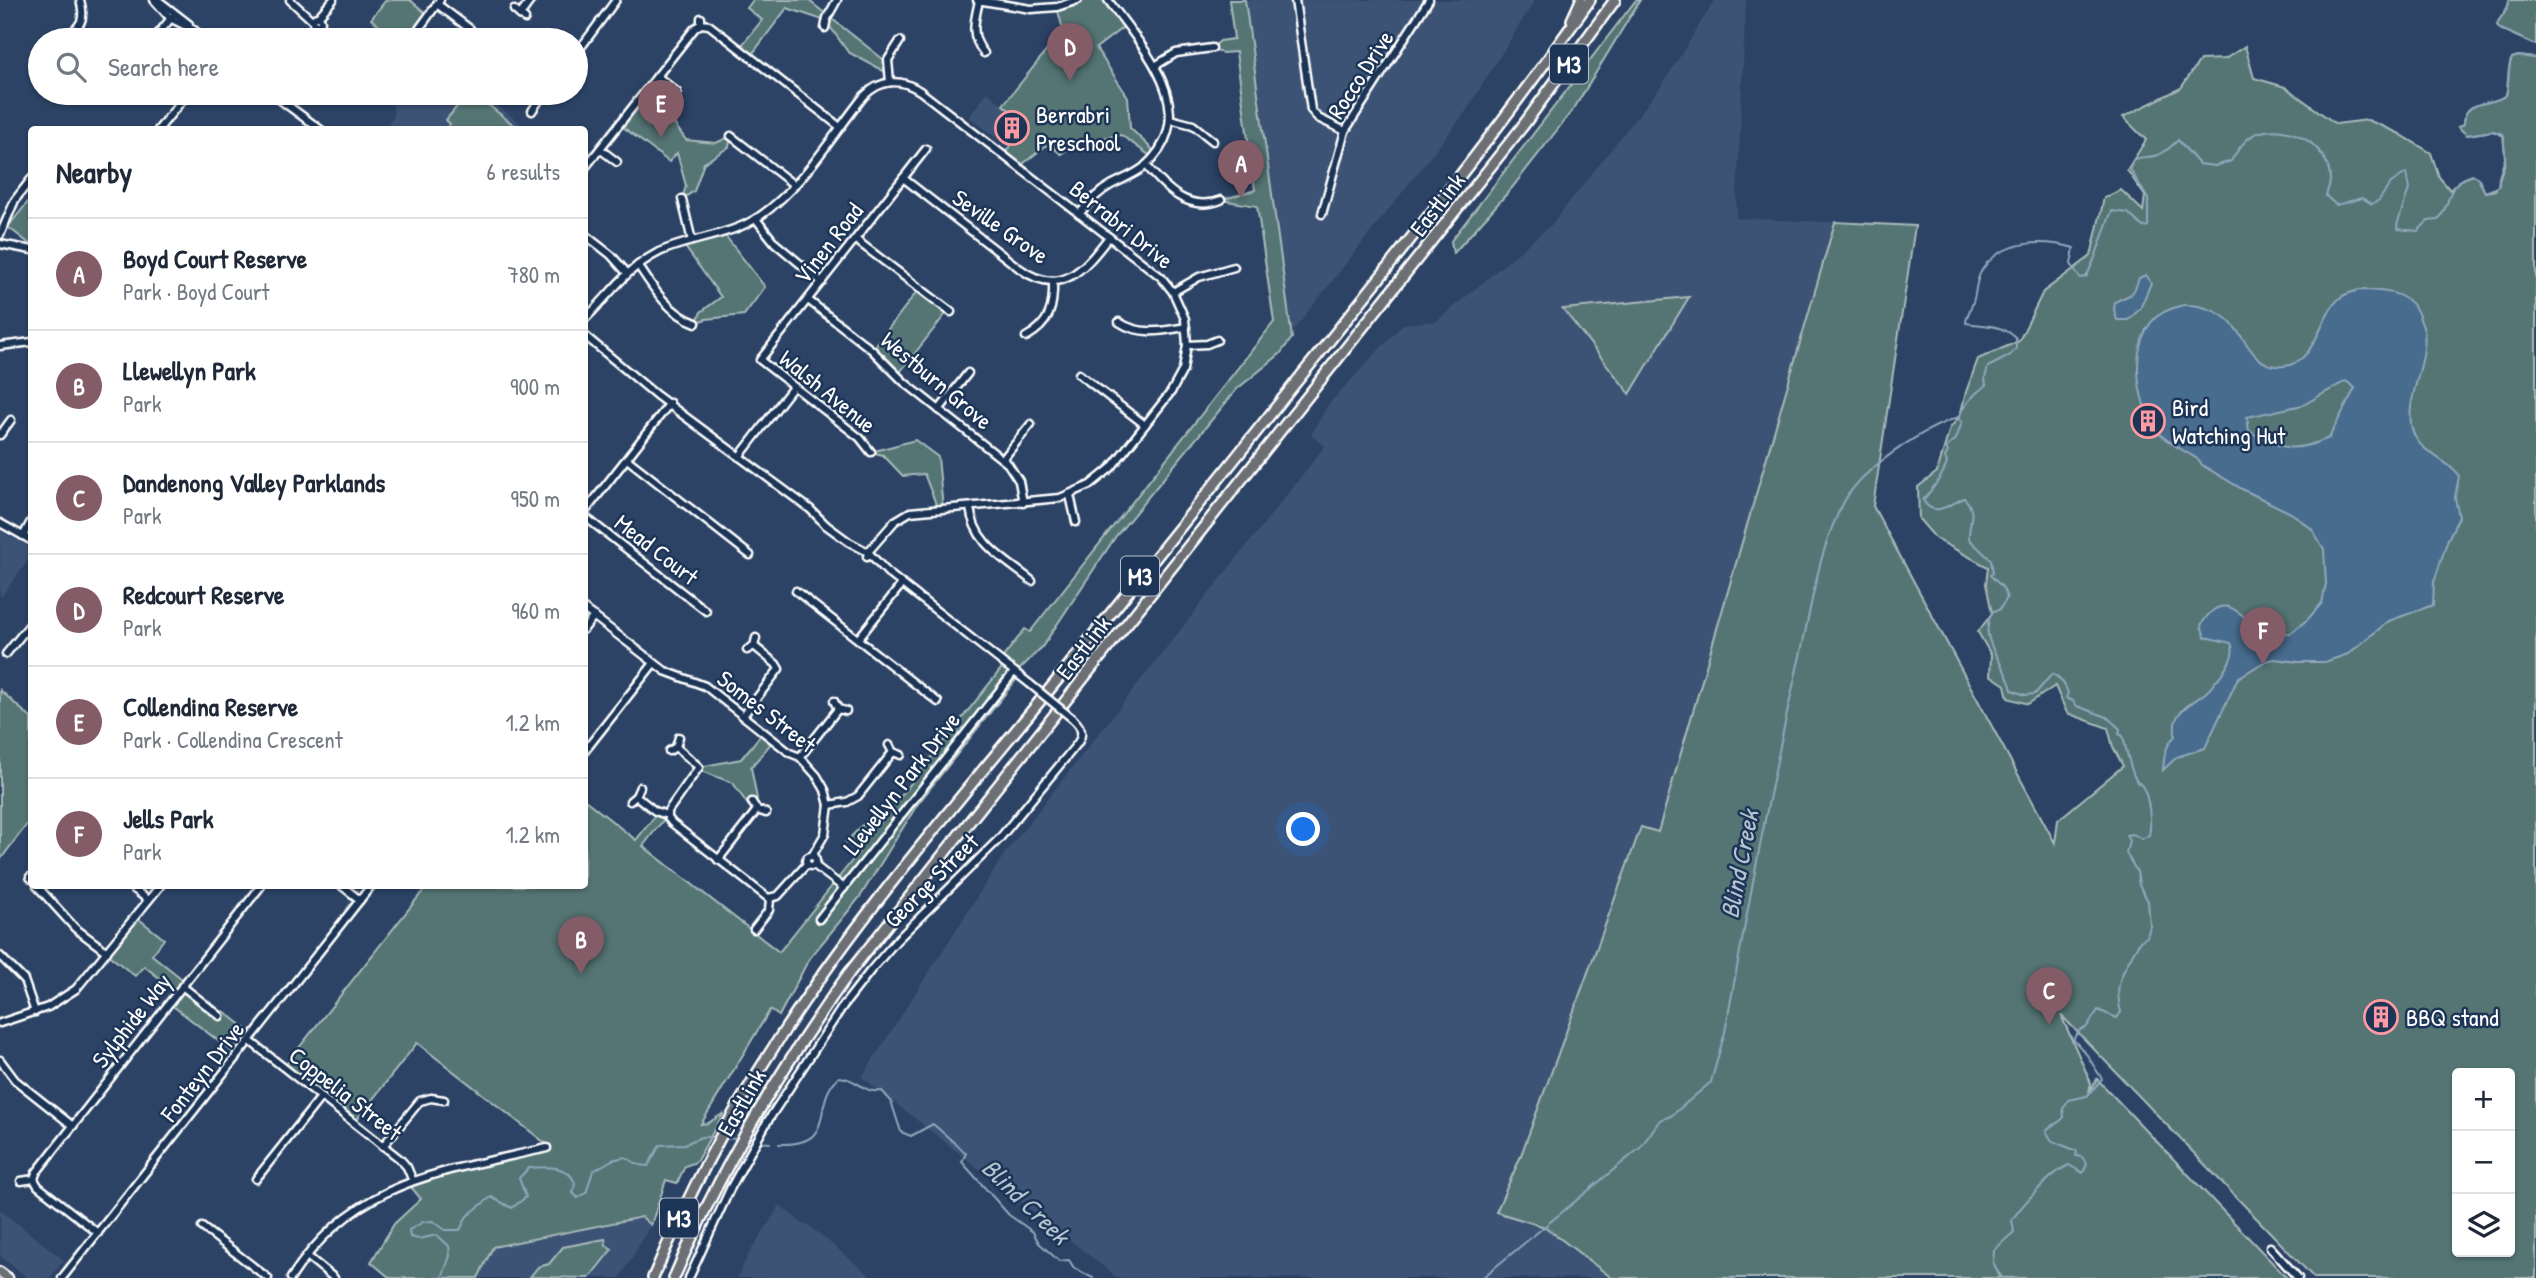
<!DOCTYPE html>
<html lang="en">
<head>
<meta charset="utf-8">
<style>
	body { margin:0; font-family:"Patrick Hand",sans-serif; background:#f2f2f3; color:#1f2937 }
	.controls { position:absolute; right:21px; bottom:21px; display:grid; overflow:hidden; border-radius:7px; box-shadow:0 2px 5px #0004 }
	.controls button { width:63px; height:63px; display:grid; place-items:center; padding:0; border:0; border-bottom:2px solid #e0e1e3; background:#fff; color:#1f2937; font:35px sans-serif }
	.you { position:absolute; left:1304px; top:830px; width:24px; height:24px; margin:-18px; border:5px solid #fff; border-radius:50%; background:#1a73e8; box-shadow:0 0 0 10px #1a73e833 }
	.badge { display:grid; place-items:center; width:46px; height:46px; border-radius:50%; background:#845c67; color:#fff; font-size:23px; font-weight:700 }
	.pin { position:absolute; translate:-50% -58px; filter:drop-shadow(0 2px 4px #0008) }
	.pin::after { content:''; position:absolute; top:37px; width:24px; height:21px; background:inherit; clip-path:polygon(0 0,100% 0,50% 100%) }
	.list { margin:0; padding:0; list-style:none }
	h2 { display:flex; justify-content:space-between; align-items:center; height:91px; margin:0; padding:0 28px; font-size:30px }
	h2 small { font-size:23px; font-weight:400; color:#747a83 }
	.list li { display:grid; grid-template-columns:46px 1fr auto; gap:21px; align-items:center; box-sizing:border-box; height:112px; padding:0 28px; border-top:2px solid #e0e1e3 }
	.list b { display:block; font-size:26px; white-space:nowrap }
	.list p { margin:0; font-size:23px; white-space:nowrap; color:#747a83 }
	.list em { font-size:23px; font-style:normal; color:#747a83 }
	.icon { flex:none; width:38px; height:38px; fill:none; stroke:currentColor; stroke-width:2; stroke-linecap:round; stroke-linejoin:round }
	.map { position:relative; flex:none; width:2536px; height:1278px; overflow:hidden }
	.search { position:absolute; background:#fff; box-shadow:0 2px 5px #0004; left:28px; top:28px; width:560px; height:77px; display:flex; align-items:center; gap:18px; box-sizing:border-box; padding:0 24px; border-radius:38px; color:#747a83; font-size:26px }
	.panel { position:absolute; background:#fff; box-shadow:0 2px 5px #0004; left:28px; top:126px; width:560px; height:763px; border-radius:7px }
	.map>svg:first-child { display:block }
</style>
</head>
<body>
<div class="map">
<svg width="2536" height="1278" viewBox="0 0 2536 1278">
	<rect width="100%" height="100%" fill="#2c4366"/>
	<filter id="ink" filterUnits="userSpaceOnUse"><feTurbulence type="fractalNoise" baseFrequency=".0143" numOctaves="2"/><feDisplacementMap in="SourceGraphic" scale="14" xChannelSelector="R" yChannelSelector="G"/><feConvolveMatrix kernelMatrix="1 2 1 2 8 2 1 2 1" color-interpolation-filters="sRGB"/></filter>
	<g filter="url(#ink)">
		<!-- built -->
		<g fill="#3c5274" fill-rule="evenodd">
			<path d="M1245,0H1535L1465,113L1292,332Z"/>
			<path d="M1715,0H1746L1736,218L1915,226L1873,506L2056,845L1945,1278H1118L862,1077L1005,853L1325,446L1311,435L1327,406L1403,324L1437,321L1552,224L1662,85ZM1688,297L1630,394L1563,310L1564,309Z"/>
			<path d="M987,92L1022,120L1023,130L1009,148L969,117Z"/>
			<path d="M399,93H481L528,129L383,130L394,116L392,102Z"/>
			<path d="M0,531L32,548L31,557L0,598Z"/>
			<path d="M780,1205L804,1225L806,1223L873,1278H737L747,1257Z"/>
			<path d="M0,1210L64,1260L50,1278H28L0,1256Z"/>
			<path d="M642,1217L651,1225L620,1278H478L493,1247Z"/>
		</g>
		<!-- green -->
		<g fill="#547575" stroke="#aababa" stroke-width="2" fill-rule="evenodd">
			<path d="M386,0H410L428,15L411,40H379L378,25L371,19Z"/>
			<path d="M753,0H808L888,63L889,74L848,52L826,21L787,8L750,57L739,49L762,20L747,8Z"/>
			<path d="M1078,0H1108L1126,25L1096,48L1128,97L1130,128L1156,153L1153,158L1121,135L1077,142L1061,154L1048,144L1019,167L1003,155L1023,130L1022,120L1003,105L1063,30L1057,7Z"/>
			<path d="M1229,0H1245L1292,338L1280,354L1237,389L1116,536L1042,647L1016,673L1019,676L917,805L860,897L809,959L779,1016L770,1010L701,1124L708,1123L724,1113L696,1162L685,1166L677,1183L666,1180L651,1225L642,1217L493,1247L478,1278H390L371,1262L394,1224L421,1199L407,1182L549,1146L417,1043L354,1123L283,1068L427,886H584L585,800L636,840L658,812L667,815L643,846L779,952L859,852L846,842L869,818L878,825L1004,665L1000,661L1025,629L1030,632L1274,322L1257,206L1221,200L1255,190L1236,52L1222,53L1212,48L1220,41L1234,39Z"/>
			<path d="M1636,0H1640L1575,107L1511,189L1453,254L1451,241Z"/>
			<path d="M2509,0H2536V45L2500,29L2497,25C2498,17 2509,13 2509,0Z"/>
			<path d="M2245,46L2254,78L2285,87L2336,124L2368,120L2398,133L2431,153L2439,177L2450,190L2460,180L2473,175L2478,178L2485,192L2495,190L2499,185C2498,176 2504,170 2505,161C2506,153 2503,144 2504,136L2493,131L2467,135L2458,127L2464,124C2463,98 2492,107 2506,95C2509,84 2507,66 2512,58L2518,56L2536,58V1278H2314L2061,1015L2091,1083L2089,1092L2097,1079L2287,1278H2002L1998,1272L2000,1278H1612L1545,1227L1496,1212L1520,1158L1641,827L1658,832L1835,222L1915,226L1873,506L2055,843L2058,820L2123,766L2113,747L2108,728L2067,713L2055,686L2028,704L2008,698L2005,685L1990,675L1991,655L1978,632L1992,613L1986,584L1988,567L1936,539L1919,519L1918,487L1937,472L1950,428L1960,416L1966,392L1978,359L2019,341L2043,292L2091,256L2104,198L2121,190L2143,211L2145,196L2127,170L2146,140L2123,117L2181,88L2200,60L2225,59ZM2457,1073H2510V1252H2457Z"/>
			<path d="M657,76L677,92L670,100L673,122L686,140L716,143L731,136L729,147L704,163L694,191L682,199L686,186L677,153L669,162L619,124Z"/>
			<path d="M468,93H473L519,129H445L450,124L446,120Z"/>
			<path d="M28,202L31,205V245L8,227Z"/>
			<path d="M724,234L765,287L744,315L706,319L696,323L701,312L721,297L683,244Z"/>
			<path d="M919,289L948,311L897,376L872,350Z"/>
			<path d="M1689,297L1630,394L1563,309Z"/>
			<path d="M915,440L938,457L943,509H938L924,474L903,476L883,455L871,452Z"/>
			<path d="M0,690L31,718V819L0,860Z"/>
			<path d="M763,732L774,740L751,767L757,799L748,805L733,783L699,770V767L741,759Z"/>
			<path d="M135,916L164,939L152,955L186,982L182,986L220,1015L224,1011L254,1035L238,1056L169,1003L177,992L144,966L135,976L106,953Z"/>
			<path d="M605,1239L606,1245L612,1249L589,1278L530,1277L538,1267L549,1264L563,1247Z"/>
		</g>
		<!-- water -->
		<g fill="#476c8d" stroke="#91a7bb" stroke-width="2" fill-rule="evenodd">
			<path d="M2146,275L2151,283L2140,309L2128,320H2117L2114,310L2115,302C2131,293 2132,299 2139,278Z"/>
			<path d="M2359,290C2382,290 2410,291 2419,316C2420,320 2423,326 2424,331C2429,363 2402,403 2413,432C2420,453 2446,458 2459,476L2455,498L2459,517L2448,539L2434,582L2433,605L2389,621L2348,654L2325,662H2299L2275,659L2266,661L2238,678L2205,748L2177,757L2163,770C2164,757 2165,746 2175,736C2175,731 2174,724 2176,720C2182,704 2203,699 2212,686C2221,675 2238,656 2231,643L2205,637L2201,625C2224,586 2241,618 2266,634L2291,633L2308,619L2322,603L2326,584L2324,549L2312,529L2291,513L2242,489L2202,465L2199,460C2187,452 2169,444 2159,433C2133,403 2125,323 2171,309C2176,307 2181,305 2186,305C2202,305 2219,311 2230,322C2248,340 2253,369 2284,366C2317,363 2320,314 2340,298C2344,294 2353,292 2359,290ZM2346,381L2355,388L2329,438C2294,453 2281,450 2249,431L2247,417L2303,405Z"/>
		</g>
		<g fill="none" stroke-linecap="round" stroke-linejoin="round">
			<!-- stream -->
			<g stroke="#91a7bb" stroke-width="2">
				<path d="M2509,0C2509,13 2498,17 2497,25L2500,29L2536,45"/>
				<path d="M723,1138L739,1139"/>
				<path d="M758,1142L770,1143"/>
				<path d="M779,1144C840,1146 809,1103 839,1077C858,1078 863,1094 882,1091L891,1101L901,1132L911,1136L933,1124L966,1153L962,1162L1009,1215L1033,1232L1039,1243L1059,1261L1069,1260L1074,1268L1093,1278"/>
				<path d="M442,1278L450,1256L449,1246L437,1235L419,1239L410,1237L409,1230L423,1222L433,1221L445,1230H460L467,1216L491,1197L512,1208L526,1197L519,1178L529,1168C545,1167 568,1164 575,1183L573,1193L578,1198L586,1193L593,1171L612,1160L625,1157L639,1165L648,1166L660,1145L685,1144L701,1137H718"/>
				<path d="M1482,1278L1640,1148L1660,1120L1671,1116L1711,1082L1725,1032C1749,903 1772,775 1802,647C1813,598 1820,544 1845,500C1863,468 1924,428 1959,417"/>
				<path d="M2001,1278L1993,1262L1994,1250L2014,1232L2012,1220C2022,1205 2052,1172 2069,1165L2083,1173L2087,1164L2082,1157L2076,1156L2077,1151L2052,1141L2046,1131C2050,1124 2060,1124 2064,1117L2063,1109L2068,1100L2087,1096L2102,1079L2087,1055L2073,1039L2081,1029L2086,1028L2098,1010L2117,1018L2121,1012C2112,981 2126,967 2140,941L2147,937L2150,926L2148,901L2139,885L2137,872L2126,853L2129,841L2126,835L2133,834L2142,839L2149,835C2152,823 2149,796 2142,786C2135,778 2140,788 2135,778C2131,771 2125,745 2123,736L2119,734L2120,729L2107,717L2077,706L2073,701L2066,698L2068,693C2065,684 2061,677 2052,674L2035,694L2025,695L2012,690C2007,664 1975,640 1993,611L1999,610L2007,598L2003,588L1990,575L1993,573L1991,560L1969,539C1968,522 1978,512 1964,498C1951,504 1933,519 1923,500C1933,489 1942,478 1947,463L1945,457L1948,452L1946,448L1956,439L1962,422L1958,418C1964,404 1974,394 1986,385L1985,378L1988,367L2009,356L2016,349V338C2002,324 1983,326 1966,323C1966,315 1971,310 1973,302C1977,291 1975,281 1982,270C2001,240 2043,239 2074,248L2071,264L2080,278L2086,277C2098,256 2102,233 2112,211L2128,213L2143,227L2148,226V199L2130,169L2133,160C2141,156 2149,158 2158,155C2166,152 2172,146 2178,140L2199,164L2215,166L2231,161C2237,151 2245,138 2257,133C2287,122 2330,144 2330,180C2330,185 2327,191 2326,196L2336,205L2362,198L2372,204L2379,200L2391,183L2406,173L2409,189L2397,225L2398,229L2418,231L2428,221L2438,220C2454,202 2443,183 2473,175L2478,178L2485,192L2498,187L2499,177L2505,158L2503,134L2493,131L2467,135L2458,127L2464,124C2463,98 2492,107 2506,95C2510,83 2507,67 2512,58L2518,56L2536,58"/>
			</g>
			<!-- minor casing -->
			<g stroke="#fff" stroke-width="11">
				<g id="minor">
					<path d="M154,0L170,18L194,30L207,40"/>
					<path d="M158,0L189,24"/>
					<path d="M290,0L313,21"/>
					<path d="M977,0L1031,9L1057,7L1078,0"/>
					<path d="M1295,0L1311,110L1318,118L1345,131"/>
					<path d="M979,1C974,22 970,36 984,53"/>
					<path d="M437,4L470,29L479,40"/>
					<path d="M514,10L525,19"/>
					<path d="M520,15L531,0"/>
					<circle cx="317" cy="21" r="4"/>
					<path d="M318,17L333,0"/>
					<path d="M701,24L709,25L840,127"/>
					<path d="M319,25L342,40"/>
					<path d="M825,28L827,18L837,0"/>
					<path d="M63,38C81,27 86,20 80,0"/>
					<path d="M153,40L172,17"/>
					<path d="M302,40L316,25"/>
					<path d="M411,40L440,0"/>
					<path d="M576,54L616,0"/>
					<path d="M1155,66L1176,53L1212,48"/>
					<path d="M657,76L677,92"/>
					<path d="M890,82L888,60L900,41"/>
					<path d="M271,93L321,130"/>
					<path d="M532,111L544,93"/>
					<path d="M1170,119L1193,125L1213,141"/>
					<path d="M158,130L188,93"/>
					<path d="M731,136L794,185"/>
					<path d="M600,149L617,162"/>
					<path d="M1146,165C1165,188 1188,213 1221,200"/>
					<path d="M584,169L695,28L701,24V18"/>
					<path d="M903,178L1019,268C1061,299 1084,269 1109,237"/>
					<path d="M682,199L692,241"/>
					<path d="M1079,214C1089,203 1098,192 1111,185C1122,179 1134,175 1144,167C1206,113 1142,47 1108,0"/>
					<path d="M1322,214L1345,131L1429,0"/>
					<path d="M756,219L775,243L822,282"/>
					<path d="M584,234L611,255L627,273"/>
					<path d="M0,235L15,200L32,178"/>
					<path d="M856,240L951,312"/>
					<path d="M0,244L32,250"/>
					<path d="M638,265C653,288 669,314 696,323"/>
					<path d="M1173,292L1199,277L1234,267"/>
					<path d="M808,300L872,350L904,382L1008,464L1019,481L1023,503"/>
					<path d="M584,320C611,294 624,270 659,252C692,237 729,237 760,216C801,188 833,135 864,96C881,79 901,78 920,91L1161,277L1173,292L1185,319L1187,345L1183,370L1171,392L1111,468L1090,485L1060,498L910,512L895,521L868,552L867,557"/>
					<path d="M1119,322C1140,336 1163,331 1186,327"/>
					<path d="M584,335L656,395L810,509L826,525"/>
					<path d="M1026,337C1050,324 1054,307 1053,281"/>
					<path d="M1187,345L1207,344L1217,340"/>
					<path d="M0,346L32,342"/>
					<path d="M1079,374L1145,425"/>
					<path d="M939,410L968,373"/>
					<path d="M0,435L11,420"/>
					<path d="M871,452L860,438L760,360L926,149"/>
					<path d="M739,457L793,387"/>
					<path d="M627,459L750,555"/>
					<path d="M1003,459L1031,424"/>
					<path d="M1070,495L1076,522"/>
					<path d="M970,507C974,545 1005,559 1032,581"/>
					<path d="M584,513L670,403"/>
					<path d="M584,516L706,611"/>
					<path d="M0,523L32,541"/>
					<path d="M823,523L849,542L868,552L888,573L1030,684"/>
					<path d="M23,536L32,520"/>
					<path d="M796,591L938,702"/>
					<path d="M584,609L665,671L705,686L790,753L800,757L817,776L825,790L829,805L825,834L812,856"/>
					<path d="M584,629L594,616"/>
					<path d="M858,639L902,584"/>
					<path d="M747,650L754,646L756,638"/>
					<path d="M6,654L32,622"/>
					<path d="M834,701L838,709L846,711"/>
					<path d="M743,716L779,669L776,664L754,646"/>
					<path d="M889,745L893,752L901,755"/>
					<path d="M676,747L699,767L668,811V818L672,823L768,898L778,896L807,864"/>
					<path d="M669,751L676,747L679,737"/>
					<path d="M584,752L654,663"/>
					<path d="M800,757L838,709"/>
					<path d="M636,796L655,811L667,815"/>
					<path d="M630,801L636,796L640,787"/>
					<path d="M752,802L757,810L766,813"/>
					<path d="M829,805L847,802L858,796L893,752"/>
					<circle cx="811" cy="861" r="5"/>
					<path d="M718,860L757,810"/>
					<path d="M814,865L844,888"/>
					<path d="M30,877L32,879"/>
					<path d="M37,886L75,928L107,952"/>
					<path d="M130,886L148,900"/>
					<path d="M342,886L360,900"/>
					<path d="M819,919L1014,672"/>
					<path d="M754,929L769,910L770,899"/>
					<path d="M0,956L24,980L35,1012"/>
					<path d="M182,986L220,1016"/>
					<path d="M0,1023L48,1007L76,989L160,886"/>
					<path d="M250,1041L400,1159L407,1167L412,1179"/>
					<path d="M0,1060L15,1080L73,1126"/>
					<path d="M383,1146L420,1101L431,1098L444,1100"/>
					<path d="M34,1179L36,1173L261,886"/>
					<path d="M256,1179L321,1097"/>
					<path d="M21,1181L34,1179L38,1186L98,1233"/>
					<path d="M202,1227L268,1278"/>
					<path d="M2270,1247L2298,1278"/>
					<path d="M307,1256L334,1278"/>
					<path d="M62,1278L371,886"/>
					<path d="M291,1278C354,1179 443,1172 547,1148"/>
					<path d="M689,1278L730,1189L767,1122L843,1006L871,970L897,940L999,839L1077,744C1084,734 1082,727 1073,719"/>
				</g>
			</g>
			<!-- major casing -->
			<g stroke="#fff" stroke-width="13">
				<path id="major" d="M0,1272L8,1278"/>
			</g>
			<!-- highway casing -->
			<g stroke="#fff" stroke-width="14">
				<g id="highway">
					<path d="M1572,20L1581,0"/>
					<path d="M653,1278C687,1197 727,1119 775,1045C858,915 961,798 1058,679C1137,581 1215,484 1293,386C1395,259 1497,133 1590,0"/>
					<path d="M674,1278C720,1169 780,1069 849,973L1522,127L1615,0"/>
				</g>
			</g>
			<!-- minor -->
			<use href="#minor" stroke="#1d3557" stroke-width="6"/>
			<!-- major -->
			<use href="#major" stroke="#6c6f75" stroke-width="8"/>
			<!-- highway -->
			<use href="#highway" stroke="#6c6f75" stroke-width="9"/>
			<!-- minor-bridge casing -->
			<g stroke="#fff" stroke-width="11" stroke-linecap="butt">
				<path id="minor-bridge" d="M1030,684L1073,719"/>
			</g>
			<!-- minor-bridge -->
			<use href="#minor-bridge" stroke="#1d3557" stroke-width="6"/>
		</g>
	</g>
	<!-- icons -->
	<defs>
		<g id="building-ring" transform="scale(1.75)"><circle r="9.5" fill="#1d3557" stroke="#ff9aa2" stroke-width="1.5"/><path d="M-4-6H4V6H1V3H-1V6H-4ZM-2.5-4.3h1.7v1.8h-1.7ZM.8-4.3h1.7v1.8H.8ZM-2.5-1h1.7V.8h-1.7ZM.8-1h1.7V.8H.8Z" fill="#ff9aa2"/></g>
	</defs>
	<g fill-rule="evenodd">
		<use href="#building-ring" x="1012" y="128"/>
		<use href="#building-ring" x="2148" y="421"/>
		<use href="#building-ring" x="2381" y="1017"/>
	</g>
	<g text-anchor="middle" dominant-baseline="central" stroke-width="5" stroke-linejoin="round" paint-order="stroke">
		<!-- shield labels -->
		<g fill="#1d3557" stroke="#bbc2cd" stroke-width="2">
			<rect x="1550" y="44.5" width="38" height="39" rx="5"/>
			<rect x="1121" y="556.5" width="38" height="39" rx="5"/>
			<rect x="660" y="1198.5" width="38" height="39" rx="5"/>
		</g>
		<g font-size="23" font-weight="bold" fill="#fff">
			<text x="1569" y="64">M3</text>
			<text x="1140" y="576">M3</text>
			<text x="679" y="1218">M3</text>
		</g>
		<!-- street labels -->
		<g font-size="24" fill="#fff" stroke="#1d3557">
			<text transform="translate(1360 74) rotate(-57)">Rocco Drive</text>
			<text transform="translate(1437 204) rotate(-52)">EastLink</text>
			<text transform="translate(1122 224) rotate(39)">Berrabri Drive</text>
			<text transform="translate(1001 226) rotate(35)">Seville Grove</text>
			<text transform="translate(828 243) rotate(-52)">Vinen Road</text>
			<text transform="translate(937 380) rotate(40)">Westburn Grove</text>
			<text transform="translate(828 391) rotate(39)">Walsh Avenue</text>
			<text transform="translate(657 549) rotate(38)">Mead Court</text>
			<text transform="translate(1083 647) rotate(-52)">EastLink</text>
			<text transform="translate(767 711) rotate(38)">Somes Street</text>
			<text transform="translate(901 783) rotate(-52)">Llewellyn Park Drive</text>
			<text transform="translate(931 880) rotate(-45)">George Street</text>
			<text transform="translate(131 1020) rotate(-52)">Sylphide Way</text>
			<text transform="translate(202 1071) rotate(-52)">Fonteyn Drive</text>
			<text transform="translate(346 1093) rotate(38)">Coppelia Street</text>
			<text transform="translate(741 1102) rotate(-60)">EastLink</text>
		</g>
		<!-- poi labels -->
		<g font-size="24" fill="#fff" stroke="#1d3557" text-anchor="start">
			<text x="1036" y="114">Berrabri<tspan x="1036" dy="28">Preschool</tspan></text>
			<text x="2172" y="407">Bird<tspan x="2172" dy="28">Watching Hut</tspan></text>
			<text x="2406" y="1017">BBQ stand</text>
		</g>
		<!-- water labels -->
		<g font-size="26" font-style="italic" fill="#b5c4d1" stroke="#1d3557">
			<text transform="translate(1739 864) rotate(-79)">Blind Creek</text>
			<text transform="translate(1026 1201) rotate(44)">Blind Creek</text>
		</g>
	</g>
</svg>
<div class="controls">
<button>+</button>
<button>−</button>
<button><svg class="icon" aria-label="layers" viewBox="0 0 24 24"><path d="M12 4l9 5-9 5-9-5zM3 14l9 5 9-5"/></svg></button>
</div>
<div class="you"></div>
<div class="pin badge" style="left:1241px;top:198px">A</div>
<div class="pin badge" style="left:581px;top:974px">B</div>
<div class="pin badge" style="left:2049px;top:1025px">C</div>
<div class="pin badge" style="left:1070px;top:81px">D</div>
<div class="pin badge" style="left:661px;top:138px">E</div>
<div class="pin badge" style="left:2263px;top:665px">F</div>
<div class="search"><svg class="icon" aria-label="search" viewBox="0 0 24 24"><circle cx="10" cy="10" r="6"/><path d="M15 15l6 6"/></svg>Search here</div>
<section class="panel">
<h2>Nearby<small>6 results</small></h2>
<ul class="list">
<li><span class="badge">A</span><div><b>Boyd Court Reserve</b><p>Park · Boyd Court</p></div><em>780 m</em></li>
<li><span class="badge">B</span><div><b>Llewellyn Park</b><p>Park</p></div><em>900 m</em></li>
<li><span class="badge">C</span><div><b>Dandenong Valley Parklands</b><p>Park</p></div><em>950 m</em></li>
<li><span class="badge">D</span><div><b>Redcourt Reserve</b><p>Park</p></div><em>960 m</em></li>
<li><span class="badge">E</span><div><b>Collendina Reserve</b><p>Park · Collendina Crescent</p></div><em>1.2 km</em></li>
<li><span class="badge">F</span><div><b>Jells Park</b><p>Park</p></div><em>1.2 km</em></li>
</ul>
</section>
</div>
</body>
</html>
